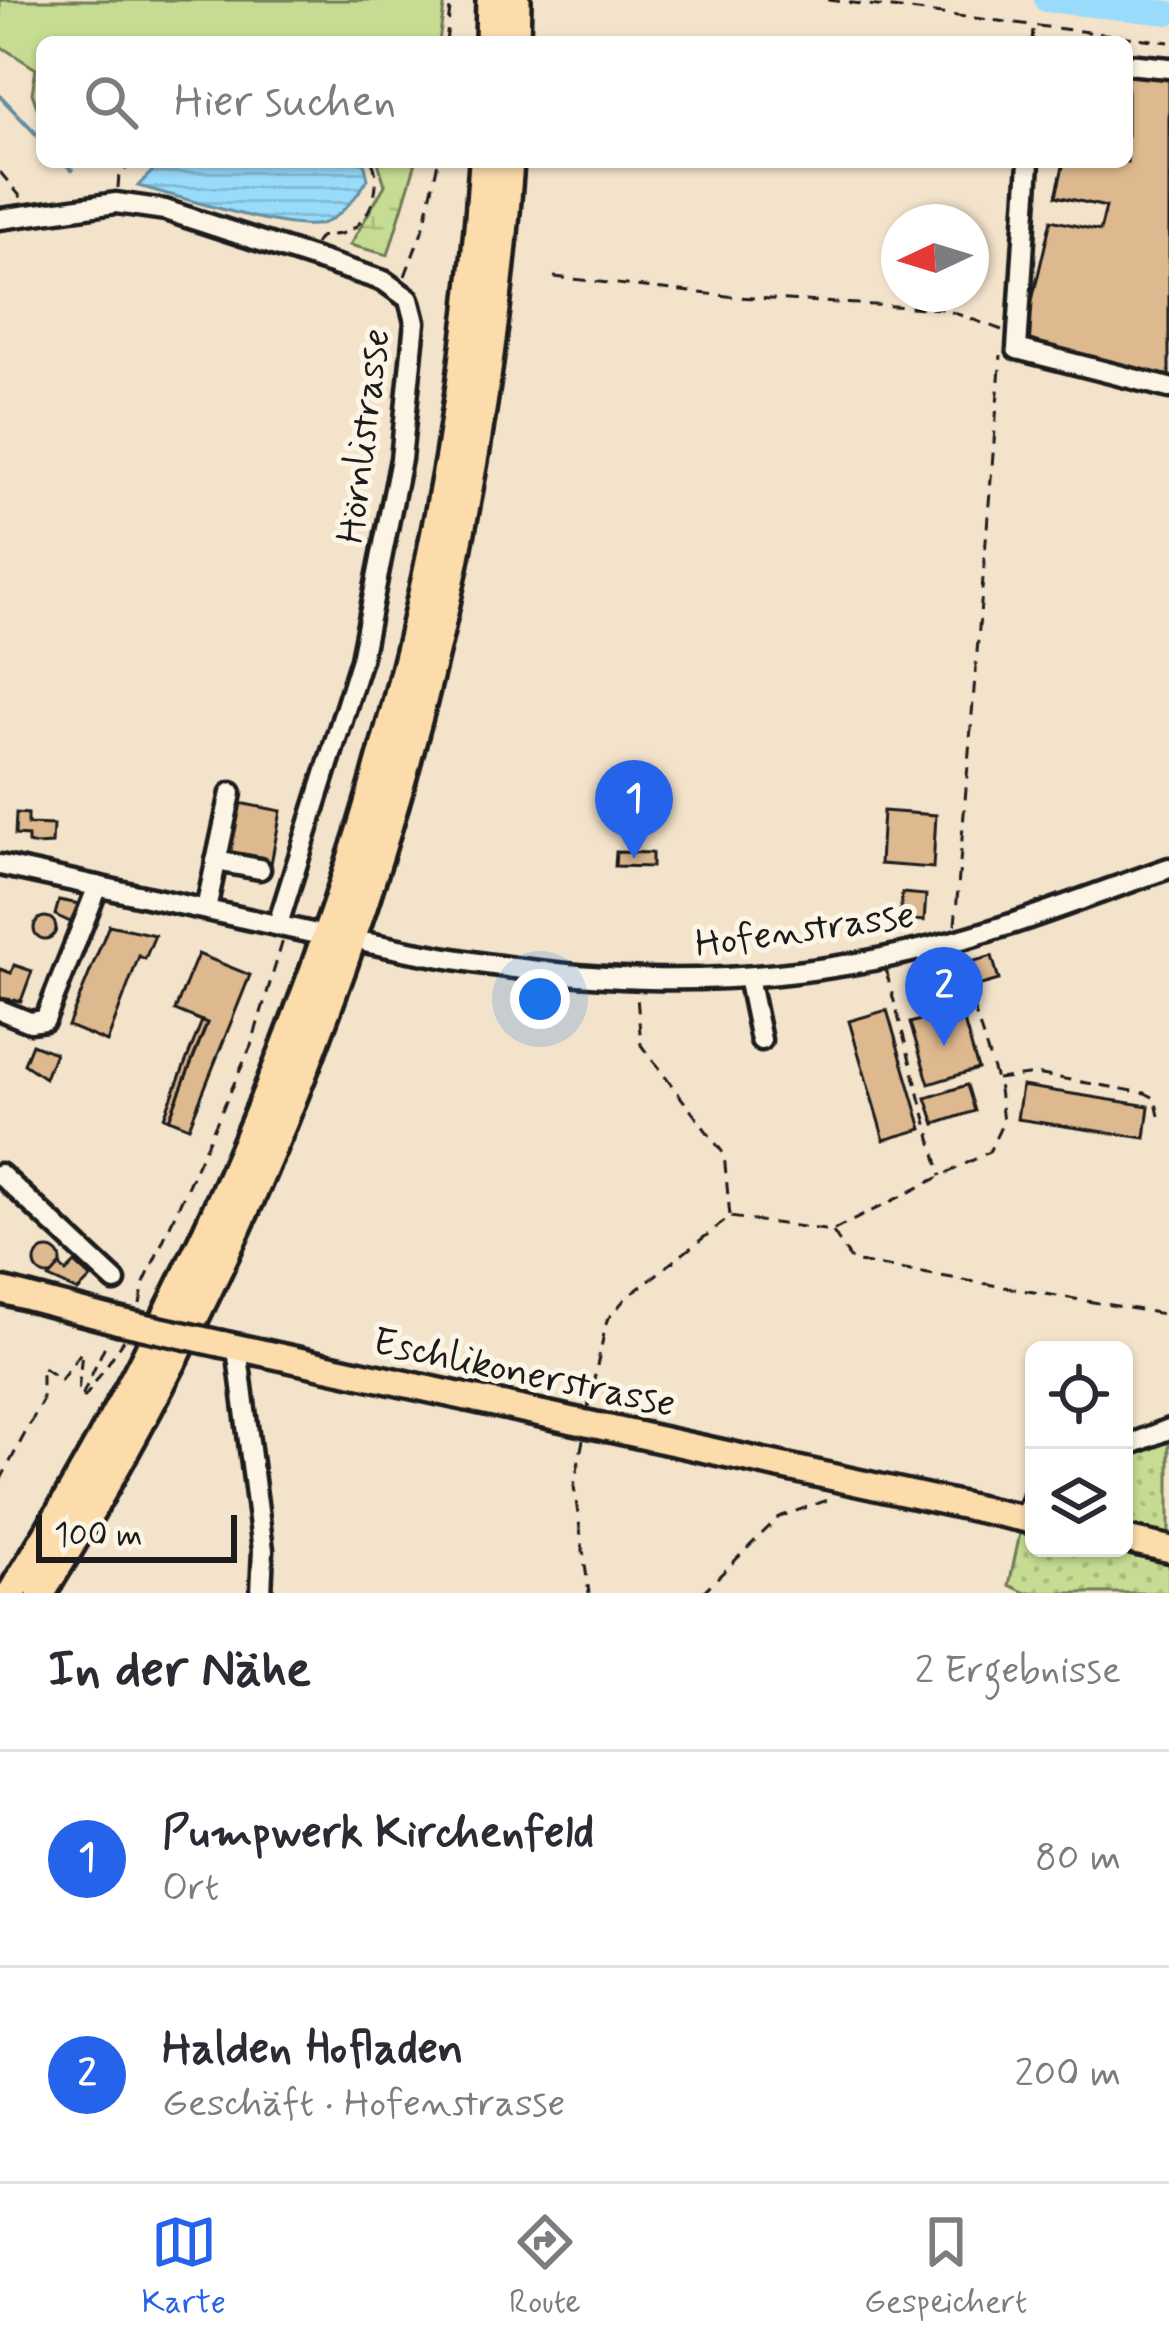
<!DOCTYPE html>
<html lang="de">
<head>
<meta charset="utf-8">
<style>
	body { margin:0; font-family:Mynerve,sans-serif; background:#f7f7f7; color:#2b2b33 }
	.controls { position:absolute; right:36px; bottom:36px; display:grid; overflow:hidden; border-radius:18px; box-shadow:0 3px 9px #0004 }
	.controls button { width:108px; height:108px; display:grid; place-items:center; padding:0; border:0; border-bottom:3px solid #e1e1e2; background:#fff; color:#2b2b33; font:60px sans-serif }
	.compass { position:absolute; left:881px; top:204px; width:108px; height:108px; border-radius:50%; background:#fff; box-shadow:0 3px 9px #0004; rotate:266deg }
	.scale { position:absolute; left:36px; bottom:30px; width:201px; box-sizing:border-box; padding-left:12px; border:6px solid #1c1c1c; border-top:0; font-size:33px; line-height:42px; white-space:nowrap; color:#1c1c1c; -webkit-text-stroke:9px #fcf5e5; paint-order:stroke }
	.you { position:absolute; left:540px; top:999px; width:42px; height:42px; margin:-30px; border:9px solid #fff; border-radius:50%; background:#1a73e8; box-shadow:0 0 0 18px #1a73e833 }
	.badge { display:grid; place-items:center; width:78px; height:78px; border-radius:50%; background:#2563eb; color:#fff; font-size:39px; font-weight:700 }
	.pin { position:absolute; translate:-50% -99px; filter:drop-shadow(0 3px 6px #0008) }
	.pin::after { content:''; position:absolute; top:63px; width:42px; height:36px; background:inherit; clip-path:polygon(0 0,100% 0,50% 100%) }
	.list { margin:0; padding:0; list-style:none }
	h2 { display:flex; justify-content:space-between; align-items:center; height:156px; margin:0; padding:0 48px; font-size:51px }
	h2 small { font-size:39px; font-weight:400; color:#7c7c81 }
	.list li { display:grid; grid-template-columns:78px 1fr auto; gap:36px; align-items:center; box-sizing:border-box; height:216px; padding:0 48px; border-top:3px solid #e1e1e2 }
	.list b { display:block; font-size:45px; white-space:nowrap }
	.list p { margin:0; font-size:39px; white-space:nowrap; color:#7c7c81 }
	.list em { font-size:39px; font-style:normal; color:#7c7c81 }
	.icon { flex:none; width:66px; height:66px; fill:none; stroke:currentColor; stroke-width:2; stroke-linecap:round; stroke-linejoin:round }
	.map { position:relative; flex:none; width:1169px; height:1593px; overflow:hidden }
	.search { position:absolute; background:#fff; box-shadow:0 3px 9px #0004; left:36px; right:36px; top:36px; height:132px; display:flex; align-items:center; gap:30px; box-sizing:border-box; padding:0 42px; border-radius:18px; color:#7c7c81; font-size:45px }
	.sheet { height:588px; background:#fff }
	nav { display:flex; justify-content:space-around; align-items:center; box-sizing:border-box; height:168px; border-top:3px solid #e1e1e2; background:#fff; font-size:33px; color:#7c7c81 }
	nav a { display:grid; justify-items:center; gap:6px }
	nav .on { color:#2563eb }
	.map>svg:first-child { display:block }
</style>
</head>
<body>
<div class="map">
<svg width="1169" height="1593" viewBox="0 0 1169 1593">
	<defs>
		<pattern id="grass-dots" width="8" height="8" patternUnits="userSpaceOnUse" patternTransform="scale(3)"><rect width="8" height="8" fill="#c5dc92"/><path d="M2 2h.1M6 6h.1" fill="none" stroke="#a9bc7d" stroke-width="1.8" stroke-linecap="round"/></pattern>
		<pattern id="wetland-marsh" width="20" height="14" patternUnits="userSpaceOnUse" patternTransform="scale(3)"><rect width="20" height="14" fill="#c5dc92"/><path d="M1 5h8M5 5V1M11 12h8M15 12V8" fill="none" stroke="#a9bc7d"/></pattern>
		<pattern id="water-rules" width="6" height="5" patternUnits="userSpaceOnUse" patternTransform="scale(3)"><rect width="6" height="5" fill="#98dbfa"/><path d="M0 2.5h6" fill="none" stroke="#82bbd6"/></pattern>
	</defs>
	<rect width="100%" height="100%" fill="#f3e3cb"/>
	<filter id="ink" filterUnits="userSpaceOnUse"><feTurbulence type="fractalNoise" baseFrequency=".00833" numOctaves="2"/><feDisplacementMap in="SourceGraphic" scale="24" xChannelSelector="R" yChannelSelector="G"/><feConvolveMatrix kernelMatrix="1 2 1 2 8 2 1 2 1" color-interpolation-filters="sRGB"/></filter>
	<g filter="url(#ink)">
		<!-- grass -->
		<path fill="url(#grass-dots)" stroke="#707c57" stroke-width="3" d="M1169,1429V1593H1026L1009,1585L1023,1519L1034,1495V1548H1124V1447Z"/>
		<!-- wetland -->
		<path fill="url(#wetland-marsh)" stroke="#707c57" stroke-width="3" d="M378,162H416L388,255L350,245L385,185Z"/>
		<!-- garden -->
		<path fill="#c5dc92" stroke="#707c57" stroke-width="3" d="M0,0H445L439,42H42V121L32,93L36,69L0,46Z"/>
		<!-- water -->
		<path fill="url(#water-rules)" stroke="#668fa1" stroke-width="3" d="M161,162H364L368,179C357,196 341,218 321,224C289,233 175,195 138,186Z"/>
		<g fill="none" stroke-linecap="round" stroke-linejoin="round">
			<!-- stream -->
			<g stroke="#668fa1" stroke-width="4.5">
				<path d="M0,96L42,140"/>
				<path d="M64,162L72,170"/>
			</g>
			<!-- river -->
			<path stroke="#98dbfa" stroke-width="24" d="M1046,0L1169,13"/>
		</g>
		<!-- building -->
		<g fill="#deb98f" stroke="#1c1c1c" stroke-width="3">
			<path d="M1127,70L1169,75V382L1038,352L1024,335L1051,220L1100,231L1106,207L1056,196L1064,162H1127Z"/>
			<path d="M234,802L281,811L271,864L223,855Z"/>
			<path d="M883,811L936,815L933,868L880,864Z"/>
			<path d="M16,813L28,814V824L53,825L52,844L35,845L28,843V836L15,835Z"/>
			<path d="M616,852L652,853V867L615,866Z"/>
			<path d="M902,893L926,895L924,921L900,919Z"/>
			<path d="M59,900L79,904L75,924L55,915Z"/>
			<circle cx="45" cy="928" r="11"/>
			<path d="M109,925L155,935L145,959L139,956L107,1042L68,1026Z"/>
			<path d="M198,954L250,975L189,1127L169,1119L207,1023L175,1010Z"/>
			<path d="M992,956L999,980L978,986L971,962Z"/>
			<path d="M14,965L32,971L21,1001L0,998V969L11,973Z"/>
			<path d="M960,1008L978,1069L929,1084L910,1023Z"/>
			<path d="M887,1010L922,1129L884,1140L849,1021Z"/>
			<path d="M202,1021L207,1023L169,1119L164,1117Z"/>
			<path d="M32,1044L55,1053L45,1078L24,1064Z"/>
			<path d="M967,1085L975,1111L935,1124L926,1098Z"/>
			<path d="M1022,1086L1149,1106L1145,1138L1017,1119Z"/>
			<circle cx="48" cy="1262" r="13"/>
			<path d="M75,1263L91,1278L78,1291L49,1278L60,1266L66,1272Z"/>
		</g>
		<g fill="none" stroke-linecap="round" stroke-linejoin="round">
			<!-- minor casing -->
			<g stroke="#1c1c1c" stroke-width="27">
				<g id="minor">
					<path d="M1127,64L1169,68"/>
					<path d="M1029,162L1017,349L1169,388"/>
					<path d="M0,219L116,203L165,210L384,281L409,299L415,322L401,459L361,659L278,924"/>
					<path d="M216,861L260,869"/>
					<path d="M0,865L312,933"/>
					<path d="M206,909L231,793"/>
					<path d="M369,943C574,986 746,997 951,942C1025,922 1097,893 1169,868"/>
					<path d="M748,977L761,1040"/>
					<path d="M0,1010L30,1022L45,1020L98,886"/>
					<path d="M0,1174L115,1281"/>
					<path d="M237,1348L263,1550L261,1593"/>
					<path d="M1124,1447L1169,1429"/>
					<path d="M1023,1519L1034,1495"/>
				</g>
			</g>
			<!-- major casing -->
			<g stroke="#1c1c1c" stroke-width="33">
				<g id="major">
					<path d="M0,1290L118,1321"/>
					<path d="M222,1344L1034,1521"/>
					<path d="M1124,1539L1169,1549"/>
				</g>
			</g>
			<!-- highway casing -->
			<g stroke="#1c1c1c" stroke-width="36">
				<g id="highway">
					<path d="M490,42L491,0"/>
					<path d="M515,42L516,0"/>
					<path d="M12,1593C280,1161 452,672 484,162"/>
					<path d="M41,1593C310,1160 473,671 509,162"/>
				</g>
			</g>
			<!-- path -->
			<g stroke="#1c1c1c" stroke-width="3" stroke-dasharray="12 9" stroke-linecap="butt">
				<path d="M828,0L1169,42"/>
				<path d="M446,42L451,0"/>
				<path d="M1032,42L1033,29"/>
				<path d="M0,172L25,202"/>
				<path d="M118,188L119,174L135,162"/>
				<path d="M315,244L320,237C328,235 342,235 349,231C371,220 383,183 372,162"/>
				<path d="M405,276L424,226L438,162"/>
				<path d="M554,277L736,297L943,309L1002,330"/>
				<path d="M955,925L1001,355"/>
				<path d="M886,971L941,1176"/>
				<path d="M997,1079L1036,1074L1145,1093L1155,1098L1159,1116"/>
				<path d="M730,1217L832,1231L989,1152L1003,1122L999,1089L958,958"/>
				<path d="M833,1232L852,1261L1169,1315"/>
				<path d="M140,1304L144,1283L251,1046L283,940"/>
				<path d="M82,1396L108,1339"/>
				<path d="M588,1407L607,1320L625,1299L730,1217L724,1154L641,1045L637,996"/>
				<path d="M583,1440L574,1486L589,1593"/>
				<path d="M0,1481L42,1401V1367L61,1380L82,1351L78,1394L85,1397L124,1340"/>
				<path d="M702,1593L779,1517L833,1498"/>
			</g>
			<!-- minor -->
			<use href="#minor" stroke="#fcf5e5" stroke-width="18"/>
			<!-- major -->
			<use href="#major" stroke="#fddcac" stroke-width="24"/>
			<!-- highway -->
			<use href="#highway" stroke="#fddcac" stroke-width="27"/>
			<!-- major-bridge casing -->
			<g stroke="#1c1c1c" stroke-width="33" stroke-linecap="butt">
				<path id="major-bridge" d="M118,1321L222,1344"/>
			</g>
			<!-- major-bridge -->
			<use href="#major-bridge" stroke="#fddcac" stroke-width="24"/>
		</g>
	</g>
	<g text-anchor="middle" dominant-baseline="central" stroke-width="10" stroke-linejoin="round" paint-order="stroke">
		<!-- street labels -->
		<g font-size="39" fill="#1c1c1c" stroke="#fcf5e5">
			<text transform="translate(365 436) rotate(-83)">Hörnlistrasse</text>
			<text transform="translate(805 931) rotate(-8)">Hofenstrasse</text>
			<text transform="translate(524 1374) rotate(12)">Eschlikonerstrasse</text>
		</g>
	</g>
</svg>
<div class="controls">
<button><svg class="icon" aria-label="locate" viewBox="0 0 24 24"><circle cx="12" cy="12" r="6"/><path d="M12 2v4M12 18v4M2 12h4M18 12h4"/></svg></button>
<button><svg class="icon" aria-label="layers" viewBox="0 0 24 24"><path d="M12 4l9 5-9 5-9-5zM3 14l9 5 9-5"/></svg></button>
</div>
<svg class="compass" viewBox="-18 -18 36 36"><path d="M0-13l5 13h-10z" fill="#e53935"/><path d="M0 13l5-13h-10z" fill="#7c7c81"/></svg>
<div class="scale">100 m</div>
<div class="you"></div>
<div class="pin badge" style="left:634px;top:859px">1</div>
<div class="pin badge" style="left:944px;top:1046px">2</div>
<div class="search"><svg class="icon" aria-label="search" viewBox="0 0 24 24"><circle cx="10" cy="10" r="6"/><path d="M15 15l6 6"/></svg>Hier suchen</div>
</div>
<section class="sheet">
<h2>In der Nähe<small>2 Ergebnisse</small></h2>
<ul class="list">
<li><span class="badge">1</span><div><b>Pumpwerk Kirchenfeld</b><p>Ort</p></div><em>80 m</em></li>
<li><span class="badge">2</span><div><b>Halden Hofladen</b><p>Geschäft · Hofenstrasse</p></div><em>200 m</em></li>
</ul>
</section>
<nav>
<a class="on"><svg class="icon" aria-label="map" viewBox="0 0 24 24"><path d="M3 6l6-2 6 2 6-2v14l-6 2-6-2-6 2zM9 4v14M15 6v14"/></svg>Karte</a>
<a><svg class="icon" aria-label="directions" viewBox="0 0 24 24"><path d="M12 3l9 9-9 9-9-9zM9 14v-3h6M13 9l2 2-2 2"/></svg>Route</a>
<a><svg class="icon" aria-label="saved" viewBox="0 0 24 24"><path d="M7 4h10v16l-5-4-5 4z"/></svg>Gespeichert</a>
</nav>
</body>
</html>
